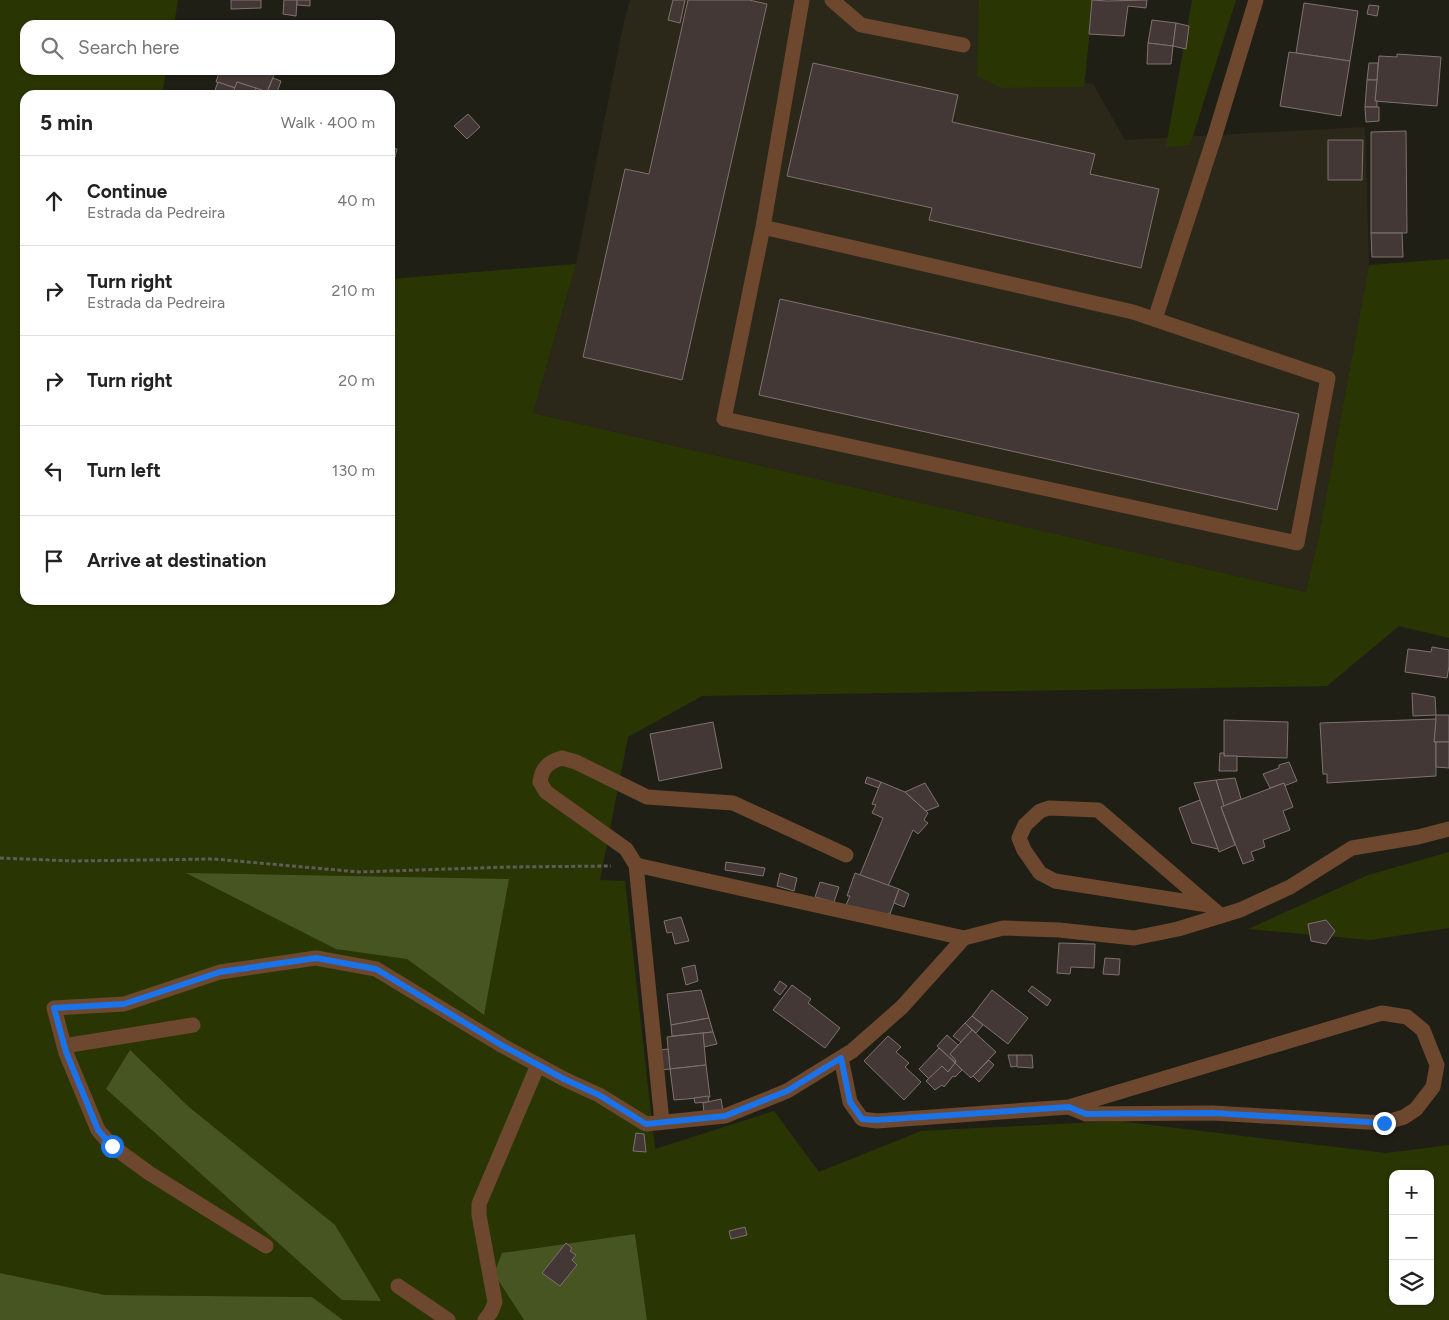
<!DOCTYPE html>
<html lang="en">
<head>
<meta charset="utf-8">
<style>
	body { margin:0; font-family:Figtree,sans-serif; background:#f2f2f2; color:#222 }
	.controls { position:absolute; right:15px; bottom:15px; display:grid; overflow:hidden; border-radius:10px; box-shadow:0 1px 4px #0004 }
	.controls button { width:45px; height:45px; display:grid; place-items:center; padding:0; border:0; border-bottom:1px solid #e0e0e0; background:#fff; color:#222; font:25px sans-serif }
	.stop { position:absolute; width:15px; height:15px; margin:-11px; border:4px solid #1a73e8; border-radius:50%; background:#fff }
	.stop.end { background:#1a73e8; border-color:#fff; box-shadow:0 1px 5px #0008 }
	.list { margin:0; padding:0; list-style:none }
	h2 { display:flex; justify-content:space-between; align-items:center; height:65px; margin:0; padding:0 20px; font-size:21px }
	h2 small { font-size:16px; font-weight:400; color:#767676 }
	.list li { display:grid; grid-template-columns:32px 1fr auto; gap:15px; align-items:center; box-sizing:border-box; height:90px; padding:0 20px; border-top:1px solid #e0e0e0 }
	.list b { display:block; font-size:19px; white-space:nowrap }
	.list p { margin:0; font-size:16px; white-space:nowrap; color:#767676 }
	.list em { font-size:16px; font-style:normal; color:#767676 }
	.icon { flex:none; width:28px; height:28px; fill:none; stroke:currentColor; stroke-width:2; stroke-linecap:round; stroke-linejoin:round }
	.map { position:relative; flex:none; width:1449px; height:1320px; overflow:hidden }
	.search { position:absolute; background:#fff; box-shadow:0 1px 4px #0004; left:20px; top:20px; width:375px; height:55px; display:flex; align-items:center; gap:12px; box-sizing:border-box; padding:0 18px; border-radius:15px; color:#767676; font-size:19px }
	.panel { position:absolute; background:#fff; box-shadow:0 1px 4px #0004; left:20px; top:90px; width:375px; height:515px; border-radius:15px }
	.map>svg:first-child { display:block }
</style>
</head>
<body>
<div class="map">
<svg width="1449" height="1320" viewBox="0 0 1449 1320">
	<rect width="100%" height="100%" fill="#201f16"/>
	<!-- built -->
	<path fill="#2b2819" d="M630,0H986V74L1093,84L1125,140L1365,127L1369,265L1319,535L1306,592L533,413L576,264L624,21Z"/>
	<!-- green -->
	<g fill="#293603" fill-rule="evenodd">
		<path d="M0,0H178L174,25H25V70H166L162,95H25V600H390V279L576,264L533,413L1306,592L1319,535L1369,265L1449,259V638L1399,626L1327,686L702,696L628,737L600,880L625,881L655,1149L774,1111L819,1172L921,1131L1118,1121L1386,1153L1449,1145V1320H647L635,1234L494,1274L524,1320H343L312,1297L105,1295L0,1273ZM1393,1174H1430V1301H1393Z"/>
		<path d="M979,0H1093L1084,87L1001,88L977,76Z"/>
		<path d="M1192,0H1236L1190,145L1166,147Z"/>
		<path d="M1449,852V928L1370,940L1248,929L1368,875Z"/>
	</g>
	<!-- forest -->
	<g fill="#465521">
		<path d="M186,873L509,879L484,1015L407,959L336,949Z"/>
		<path d="M130,1050L189,1107L335,1225L381,1301L342,1300L106,1089Z"/>
		<path d="M635,1234L647,1320H524L494,1274L502,1253Z"/>
		<path d="M0,1273L105,1295L312,1297L343,1320H0Z"/>
	</g>
	<!-- building -->
	<g fill="#433836" stroke="#7e726f">
		<path d="M231,0H261V8L231,9Z"/>
		<path d="M284,0H297L296,16L283,14Z"/>
		<path d="M297,0H310V6L297,5Z"/>
		<path d="M673,0H685L680,23L668,20Z"/>
		<path d="M688,0H749L767,4L682,380L583,357L625,169L649,174Z"/>
		<path d="M1092,0L1107,1L1147,0L1146,8L1128,6L1124,36L1089,34Z"/>
		<path d="M1304,3L1358,11L1350,61L1296,53Z"/>
		<path d="M1369,5L1379,6L1377,16L1367,14Z"/>
		<path d="M1152,20L1176,23L1173,46L1148,43Z"/>
		<path d="M1176,23L1189,26L1186,49L1173,46Z"/>
		<path d="M1148,43L1173,46L1171,64H1147Z"/>
		<path d="M1289,52L1350,61L1341,116L1280,106Z"/>
		<path d="M1397,54L1441,57L1437,106L1375,101L1379,56L1397,57Z"/>
		<path d="M813,63L958,95L952,122L1095,154L1090,174L1159,189L1141,268L929,220L932,208L787,176Z"/>
		<path d="M1369,63H1378L1377,80H1367Z"/>
		<path d="M220,70H276L267,92L237,82L236,88L216,82Z"/>
		<path d="M273,78L281,81L276,95H253L256,88L267,92Z"/>
		<path d="M1367,80H1377L1375,101H1377V107H1365Z"/>
		<path d="M218,82L235,88L232,95H213Z"/>
		<path d="M237,82L256,88L253,95H232Z"/>
		<path d="M1365,107H1379V121L1366,122Z"/>
		<path d="M468,114L480,127L467,139L454,126Z"/>
		<path d="M1406,131L1407,233H1371V132Z"/>
		<path d="M1328,140H1363L1362,180H1328Z"/>
		<path d="M390,147L397,149L390,176Z"/>
		<path d="M1371,233H1402L1403,257H1372Z"/>
		<path d="M780,299L1299,414L1277,510L759,395Z"/>
		<path d="M1432,647L1449,650V666L1447,678L1405,672L1408,649L1431,652Z"/>
		<path d="M1412,693L1435,697L1436,715L1413,716Z"/>
		<path d="M1436,715H1449V742H1434Z"/>
		<path d="M1436,719L1434,742H1436V776L1327,783V774H1323L1320,723Z"/>
		<path d="M1224,720L1288,722L1287,758L1224,756Z"/>
		<path d="M713,722L722,768L659,781L650,734Z"/>
		<path d="M1436,742H1449V768L1436,767Z"/>
		<path d="M1220,753H1224V756H1237V771H1219Z"/>
		<path d="M1289,762L1297,781L1284,786V783L1270,788L1263,774L1279,768V765Z"/>
		<path d="M867,777L881,782L879,788L865,783Z"/>
		<path d="M1235,778L1241,799L1224,806L1216,780Z"/>
		<path d="M1216,780L1224,806L1221,807L1235,845L1219,852L1194,783Z"/>
		<path d="M881,782L905,792L928,813L924,820L928,823L918,834L913,830L888,886L860,875L883,818L872,813L876,805L872,804Z"/>
		<path d="M925,783L939,806L926,811L905,792Z"/>
		<path d="M1284,783L1293,807L1283,811L1290,830L1263,840L1265,847L1251,852L1254,860L1243,864L1221,807Z"/>
		<path d="M1200,800L1218,849L1192,843L1179,808Z"/>
		<path d="M726,862L765,868L763,876L725,870Z"/>
		<path d="M780,873L797,878L794,891L777,886Z"/>
		<path d="M855,873L899,889L890,914L888,913L886,918L846,905L850,896H847Z"/>
		<path d="M820,882L839,887L834,902L815,897Z"/>
		<path d="M899,889L909,894L904,907L894,903Z"/>
		<path d="M681,917L689,941L675,944L672,932L667,933L664,921Z"/>
		<path d="M1326,920L1335,931L1326,944L1311,941L1308,924Z"/>
		<path d="M1059,943L1095,944L1094,968L1071,967L1070,974L1057,973Z"/>
		<path d="M1105,958L1120,959L1119,975L1103,974Z"/>
		<path d="M695,965L698,981L686,985L682,968Z"/>
		<path d="M780,981L787,986L780,995L774,990Z"/>
		<path d="M792,985L811,999L808,1003L840,1028L825,1048L773,1010Z"/>
		<path d="M1032,986L1051,1000L1047,1006L1028,991Z"/>
		<path d="M701,990L709,1018L671,1025L667,994Z"/>
		<path d="M992,990L1028,1018L1008,1044L972,1016Z"/>
		<path d="M972,1016L983,1025L976,1033L965,1023Z"/>
		<path d="M709,1018L713,1032L672,1036L671,1025Z"/>
		<path d="M965,1023L972,1030L961,1042L953,1036Z"/>
		<path d="M972,1030L996,1052L971,1078L955,1063L956,1061L950,1054Z"/>
		<path d="M713,1032L717,1044L704,1047L703,1033Z"/>
		<path d="M703,1033L706,1065L670,1069L667,1037Z"/>
		<path d="M947,1035L958,1045L950,1054L956,1061L955,1062L937,1046Z"/>
		<path d="M888,1036L901,1047L896,1052L909,1063L905,1067L921,1082L904,1100L864,1061Z"/>
		<path d="M939,1048L955,1063L948,1072L942,1066L929,1079L919,1069Z"/>
		<path d="M668,1049L670,1069L661,1070L659,1050Z"/>
		<path d="M1008,1055H1017L1018,1066L1011,1067Z"/>
		<path d="M1017,1055H1032L1033,1068L1017,1067Z"/>
		<path d="M989,1060L994,1065L979,1082L973,1076Z"/>
		<path d="M955,1063L962,1070L955,1077L953,1076L944,1087L942,1085L935,1090L926,1081L942,1066L948,1072Z"/>
		<path d="M706,1065L710,1097L674,1100L670,1069Z"/>
		<path d="M708,1096L709,1102L695,1103L694,1098Z"/>
		<path d="M721,1099L723,1111L704,1113L703,1103Z"/>
		<path d="M636,1133L644,1134L646,1152L633,1151Z"/>
		<path d="M745,1227L747,1235L731,1239L729,1231Z"/>
		<path d="M566,1243L572,1248L570,1251L576,1255L572,1260L577,1265L560,1286L542,1273Z"/>
	</g>
	<g fill="none" stroke-linecap="round" stroke-linejoin="round">
		<!-- path -->
		<path stroke="#5e5d55" stroke-width="3" stroke-dasharray="4 2.5" stroke-linecap="butt" d="M0,858L73,861L214,859L359,872L508,867L611,866"/>
		<!-- minor -->
		<g stroke="#6d482f" stroke-width="15">
			<path d="M832,0L861,25L963,45"/>
			<path d="M763,227L1133,312L1328,378L1297,543L724,419L763,227L802,0"/>
			<path d="M1155,319L1215,135L1256,0"/>
			<path d="M636,865L964,938"/>
			<path d="M1208,905L1055,881L1040,873L1024,850L1019,838L1025,825L1040,811L1049,808L1098,810L1221,916"/>
			<path d="M64,1046L193,1025"/>
			<path d="M841,1058L850,1102L862,1119L877,1121L1069,1107L1382,1013L1407,1017L1423,1030L1437,1065L1433,1087L1416,1109L1404,1117L1384,1123L1213,1113L1086,1114L1069,1107"/>
			<path d="M662,1122L636,865L626,849L546,792L540,782C542,768 548,762 562,758L576,762L647,797L733,803L846,855"/>
			<path d="M266,1246L149,1173L112,1146L98,1130L66,1053L54,1008L124,1004L220,972L316,958L376,969L503,1046L564,1079L599,1095L646,1124L725,1116L787,1091L852,1051L902,1007L964,938L1003,928L1059,930L1134,938L1178,929L1240,910L1290,887L1352,848L1418,837L1449,829"/>
			<path d="M398,1286L448,1320"/>
			<path d="M485,1320L491,1312L495,1302L479,1215V1204L538,1065"/>
		</g>
	</g>
	<g fill="none" stroke-linecap="round" stroke-linejoin="round">
		<!-- route -->
		<path stroke="#1a73e8" stroke-width="6" d="M112,1146L98,1130L66,1052L54,1008L124,1004L220,972L316,958L376,969L503,1046L564,1079L599,1095L646,1124L725,1116L787,1091L841,1058L850,1102L862,1119L877,1120L1069,1107L1086,1114L1213,1113L1384,1123"/>
	</g>
</svg>
<div class="controls">
<button>+</button>
<button>−</button>
<button><svg class="icon" aria-label="layers" viewBox="0 0 24 24"><path d="M12 4l9 5-9 5-9-5zM3 14l9 5 9-5"/></svg></button>
</div>
<div class="stop" style="left:112px;top:1146px"></div>
<div class="stop end" style="left:1384px;top:1123px"></div>
<div class="search"><svg class="icon" aria-label="search" viewBox="0 0 24 24"><circle cx="10" cy="10" r="6"/><path d="M15 15l6 6"/></svg>Search here</div>
<section class="panel">
<h2>5 min<small>Walk · 400 m</small></h2>
<ul class="list">
<li><svg class="icon" aria-label="ahead" viewBox="0 0 24 24"><path d="M12 20V5M6 11l6-6 6 6"/></svg><div><b>Continue</b><p>Estrada da Pedreira</p></div><em>40 m</em></li>
<li><svg class="icon" aria-label="right" viewBox="0 0 24 24"><path d="M7 20v-9h11M14 6l5 5-5 5"/></svg><div><b>Turn right</b><p>Estrada da Pedreira</p></div><em>210 m</em></li>
<li><svg class="icon" aria-label="right" viewBox="0 0 24 24"><path d="M7 20v-9h11M14 6l5 5-5 5"/></svg><div><b>Turn right</b></div><em>20 m</em></li>
<li><svg class="icon" aria-label="left" viewBox="0 0 24 24"><path d="M17 20v-9H6M10 6l-5 5 5 5"/></svg><div><b>Turn left</b></div><em>130 m</em></li>
<li><svg class="icon" aria-label="arrive" viewBox="0 0 24 24"><path d="M6 21V4h12l-3 4 3 4H6"/></svg><div><b>Arrive at destination</b></div></li>
</ul>
</section>
</div>
</body>
</html>
